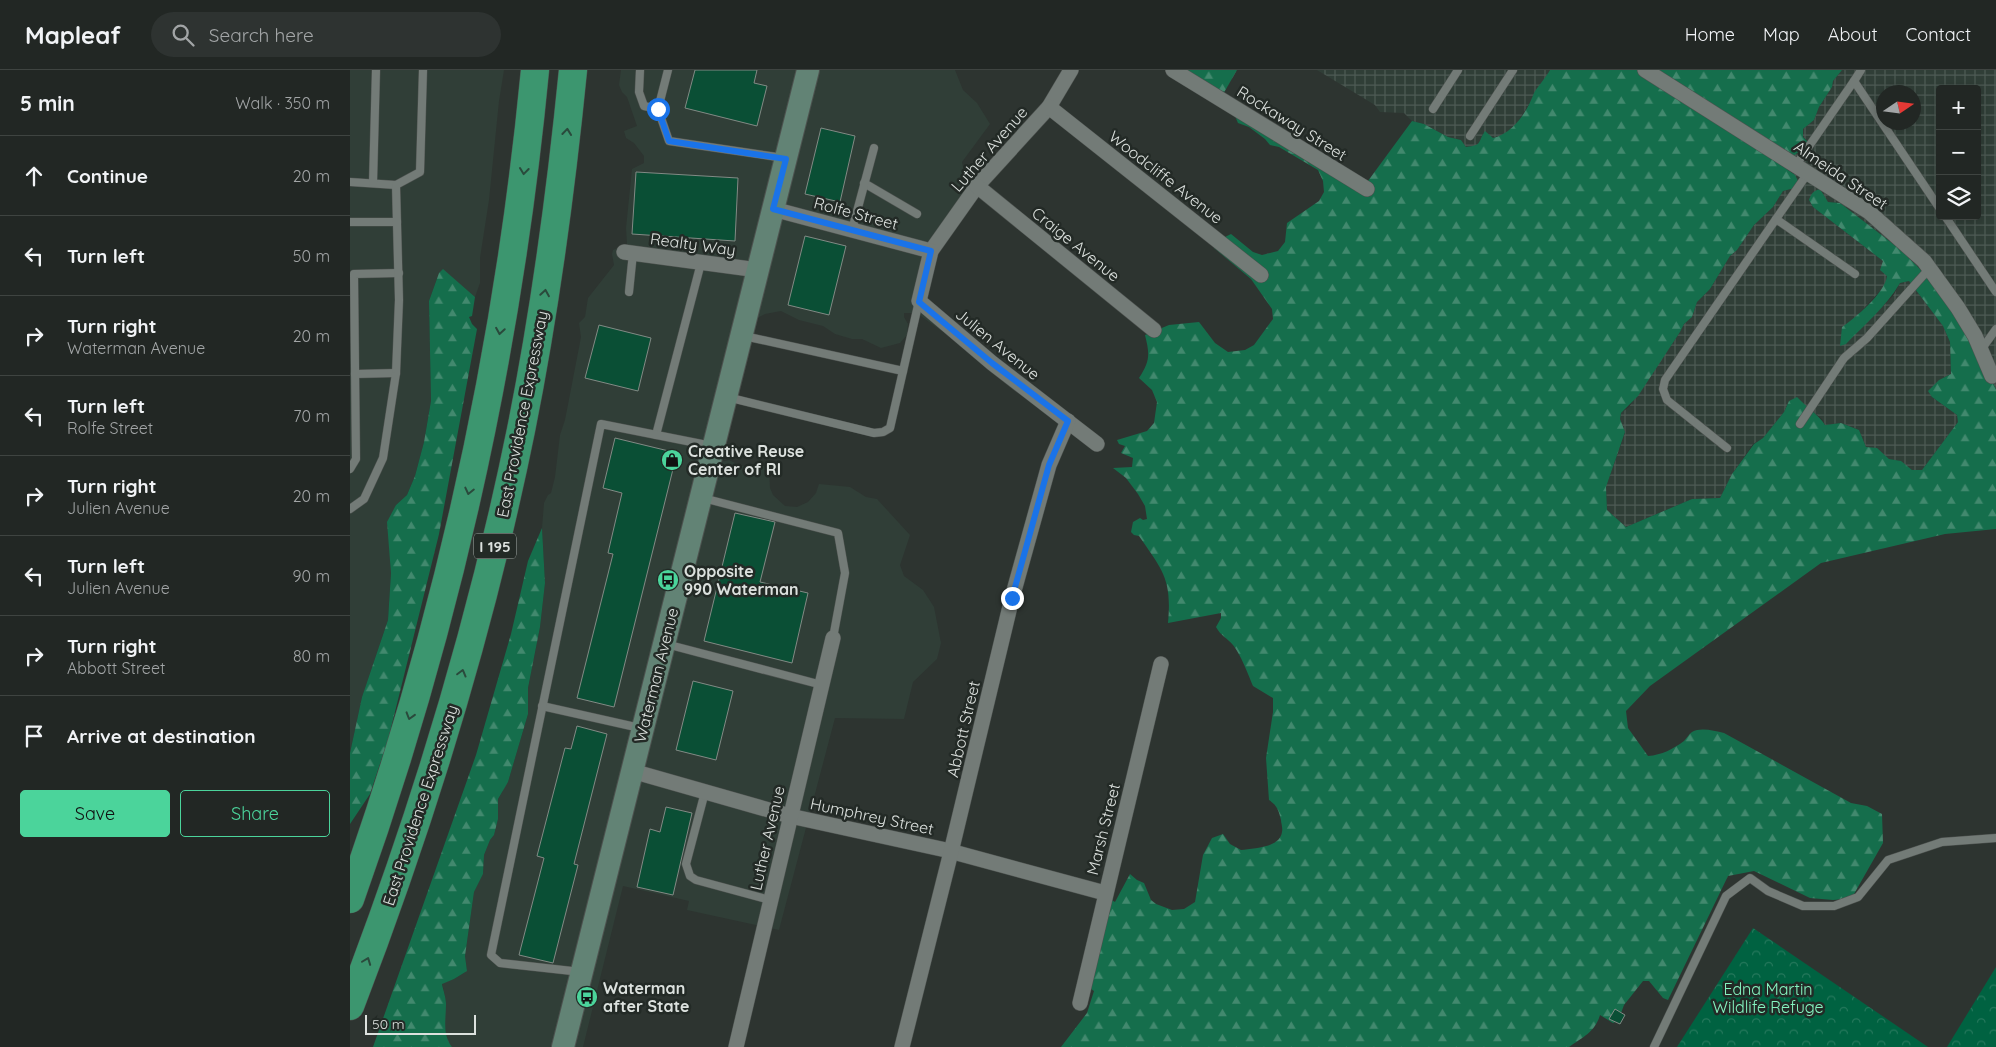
<!DOCTYPE html>
<html lang="en">
<head>
<meta charset="utf-8">
<style>
	body { margin:0; font-family:Quicksand,sans-serif; background:#2e3331; color:#f1f3f6 }
	.controls { position:absolute; right:15px; top:15px; display:grid; overflow:hidden; border-radius:5px; box-shadow:0 2px 12px #0003 }
	.controls button { width:45px; height:45px; display:grid; place-items:center; padding:0; border:0; border-bottom:1px solid #3f4441; background:#222724; color:#f1f3f6; font:25px sans-serif }
	.compass { position:absolute; left:1526px; top:15px; width:45px; height:45px; border-radius:50%; background:#222724; box-shadow:0 2px 12px #0003; rotate:77deg }
	.scale { position:absolute; left:15px; bottom:12px; width:111px; box-sizing:border-box; padding-left:5px; border:2px solid #dce1de; border-top:0; font-size:14px; line-height:18px; white-space:nowrap; color:#dce1de; -webkit-text-stroke:4px #232a26; paint-order:stroke }
	.stop { position:absolute; width:15px; height:15px; margin:-11px; border:4px solid #1a73e8; border-radius:50%; background:#fff }
	.stop.end { background:#1a73e8; border-color:#fff; box-shadow:0 1px 5px #0008 }
	.list { margin:0; padding:0; list-style:none }
	h2 { display:flex; justify-content:space-between; align-items:center; height:65px; margin:0; padding:0 20px; font-size:21px }
	h2 small { font-size:16px; font-weight:400; color:#a2a5a6 }
	.list li { display:grid; grid-template-columns:32px 1fr auto; gap:15px; align-items:center; box-sizing:border-box; height:80px; padding:0 20px; border-top:1px solid #3f4441 }
	.list b { display:block; font-size:19px; white-space:nowrap }
	.list p { margin:0; font-size:16px; white-space:nowrap; color:#a2a5a6 }
	.list em { font-size:16px; font-style:normal; color:#a2a5a6 }
	.actions { display:flex; gap:10px; padding:15px 20px }
	.actions a { flex:1; padding:11px 0; border:1px solid #4bd49b; border-radius:5px; text-align:center; font-size:18px; color:#4bd49b }
	.actions .main { background:#4bd49b; color:#111 }
	.icon { flex:none; width:28px; height:28px; fill:none; stroke:currentColor; stroke-width:2; stroke-linecap:round; stroke-linejoin:round }
	.map { position:relative; flex:none; width:1646px; height:977px; overflow:hidden }
	header { display:flex; align-items:center; gap:30px; box-sizing:border-box; height:70px; padding:0 25px; background:#222724; border-bottom:1px solid #3f4441 }
	header strong { font-size:24px }
	nav { display:flex; gap:28px; margin-inline-start:auto; font-size:18px }
	.search { width:350px; height:45px; background:#2e3331; display:flex; align-items:center; gap:12px; box-sizing:border-box; padding:0 18px; border-radius:28px; color:#a2a5a6; font-size:19px }
	main { display:flex }
	aside { flex:1; background:#222724 }
	.map>svg:first-child { display:block }
</style>
</head>
<body>
<header>
<strong>Mapleaf</strong>
<div class="search"><svg class="icon" aria-label="search" viewBox="0 0 24 24"><circle cx="10" cy="10" r="6"/><path d="M15 15l6 6"/></svg>Search here</div>
<nav><a>Home</a><a>Map</a><a>About</a><a>Contact</a></nav>
</header>
<main>
<aside>
<h2>5 min<small>Walk · 350 m</small></h2>
<ul class="list">
<li><svg class="icon" aria-label="ahead" viewBox="0 0 24 24"><path d="M12 20V5M6 11l6-6 6 6"/></svg><div><b>Continue</b></div><em>20 m</em></li>
<li><svg class="icon" aria-label="left" viewBox="0 0 24 24"><path d="M17 20v-9H6M10 6l-5 5 5 5"/></svg><div><b>Turn left</b></div><em>50 m</em></li>
<li><svg class="icon" aria-label="right" viewBox="0 0 24 24"><path d="M7 20v-9h11M14 6l5 5-5 5"/></svg><div><b>Turn right</b><p>Waterman Avenue</p></div><em>20 m</em></li>
<li><svg class="icon" aria-label="left" viewBox="0 0 24 24"><path d="M17 20v-9H6M10 6l-5 5 5 5"/></svg><div><b>Turn left</b><p>Rolfe Street</p></div><em>70 m</em></li>
<li><svg class="icon" aria-label="right" viewBox="0 0 24 24"><path d="M7 20v-9h11M14 6l5 5-5 5"/></svg><div><b>Turn right</b><p>Julien Avenue</p></div><em>20 m</em></li>
<li><svg class="icon" aria-label="left" viewBox="0 0 24 24"><path d="M17 20v-9H6M10 6l-5 5 5 5"/></svg><div><b>Turn left</b><p>Julien Avenue</p></div><em>90 m</em></li>
<li><svg class="icon" aria-label="right" viewBox="0 0 24 24"><path d="M7 20v-9h11M14 6l5 5-5 5"/></svg><div><b>Turn right</b><p>Abbott Street</p></div><em>80 m</em></li>
<li><svg class="icon" aria-label="arrive" viewBox="0 0 24 24"><path d="M6 21V4h12l-3 4 3 4H6"/></svg><div><b>Arrive at destination</b></div></li>
</ul>
<div class="actions"><a class="main">Save</a><a>Share</a></div>
</aside>
<div class="map">
<svg width="1646" height="977" viewBox="0 0 1646 977">
	<defs>
		<pattern id="industrial-grid" width="8" height="8" patternUnits="userSpaceOnUse" patternTransform="scale(1.25)"><rect width="8" height="8" fill="#303e37"/><path d="M0 4h8M4 0v8" fill="none" stroke="#4d5a54"/></pattern>
		<pattern id="forest-firs" width="22" height="20" patternUnits="userSpaceOnUse" patternTransform="scale(1.25)"><rect width="22" height="20" fill="#156e4c"/><path d="M5 1l3.5 6h-7zM16 11l3.5 6h-7z" fill="#42896e"/></pattern>
		<pattern id="park-crowns" width="20" height="18" patternUnits="userSpaceOnUse" patternTransform="scale(1.25)"><rect width="20" height="18" fill="#006241"/><path d="M2 6a3 3 0 1 1 6 0M12 15a3 3 0 1 1 6 0" fill="none" stroke="#25785c"/></pattern>
	</defs>
	<rect width="100%" height="100%" fill="#2d3430"/>
	<!-- built -->
	<g fill="#303e37">
		<path d="M0,0H154L149,31L139,130L130,188V213L125,227L93,200L89,203L79,231L81,331L74,372L65,406L57,425L46,435L40,478L41,503L38,550L12,627L0,683Z"/>
		<path d="M271,0H605L613,20L627,33L640,54L612,92L619,127L596,158L571,230L594,253L590,260L567,243H554V247L558,254L557,265L550,273L531,278L512,269H502L485,264L473,256L449,250L431,241L415,244L407,248L357,395L379,390L391,396L412,395L419,399L420,418L423,425L435,436L447,437L458,432L466,423L469,414L500,417L516,427L527,429L560,465L550,495L554,506L573,520L584,537L591,573L587,589L563,612L554,649L485,648L429,860L337,840L339,831L273,816L233,977H102L98,972L94,953L96,931L92,913L104,909L117,901L115,886L124,822L133,804L134,785L140,770L144,765L148,749V729L158,712L178,644V618L190,557L195,513L192,458L194,433L198,425L201,423L205,407L210,365L215,350L231,267L229,253L235,247L238,228L264,195L262,184L263,180L277,174L276,158L282,99L294,93V86L284,73L276,68L274,61L287,56L277,27L272,22L269,15Z"/>
	</g>
	<!-- industrial -->
	<g fill="url(#industrial-grid)" fill-rule="evenodd">
		<path d="M967,0H1200L1192,15L1185,22L1183,28L1165,56L1154,65L1143,68L1133,63L1131,72L1127,76L1116,77L1111,70L1098,67L1074,54L1062,51L1054,43L1030,42L1025,35Z"/>
		<path d="M1492,0H1646V319L1582,215L1569,198L1551,180L1490,133L1459,130L1463,137L1533,191L1537,206L1536,214L1529,222L1503,250L1492,258L1507,262L1543,226L1550,213L1559,211L1593,256L1600,272L1601,304L1589,310L1582,327L1607,345L1608,352L1572,400H1562L1550,391L1539,389L1529,381L1516,377L1509,360L1491,353L1475,355L1472,349L1453,334L1439,331L1434,342L1413,368L1403,374L1382,404L1370,428L1342,429L1276,457L1257,440L1256,417L1275,363L1270,349L1271,343L1279,337L1330,262L1334,254L1342,247L1347,232L1360,219L1380,186L1387,180L1404,155L1423,137L1433,121L1441,119L1428,93L1459,72L1453,67V59L1464,50L1469,37L1482,17L1483,11ZM1590,19H1627V146H1590ZM1534,22H1564V52H1534Z"/>
	</g>
	<!-- forest -->
	<g fill="url(#forest-firs)">
		<path d="M825,0H887L872,26Z"/>
		<path d="M1200,0H1492L1483,11L1482,17L1469,37L1464,50L1453,59V67L1459,73L1440,89L1428,93L1445,105L1448,111L1445,120L1441,119L1433,121L1423,137L1404,155L1387,180L1380,186L1360,219L1347,232L1342,247L1334,254L1330,262L1288,326L1271,343L1270,349L1275,362L1256,417L1257,440L1276,457L1342,429L1370,428L1382,404L1404,374L1413,368L1434,342L1439,331L1447,327C1456,337 1468,344 1475,355L1491,353L1509,360L1516,377L1527,378L1539,389L1551,391L1562,400H1572L1608,352L1607,345L1582,327L1578,321L1589,310L1601,304L1600,272L1593,256L1559,211L1550,213C1536,237 1515,254 1496,274L1490,276L1492,257C1505,248 1535,223 1537,206L1530,200L1533,191L1463,137L1459,130C1461,124 1463,121 1470,119L1478,132L1490,133L1551,180L1569,198L1582,215L1593,216L1646,319V459L1595,464L1471,493L1300,616L1276,641L1278,658L1298,686C1312,685 1323,679 1334,671C1337,668 1339,664 1342,662C1351,657 1364,661 1374,663L1501,733L1517,736L1532,744L1533,773L1504,824L1494,829L1483,830L1460,828L1404,801L1378,806L1318,930L1313,928L1299,911H1293L1274,935L1268,951L1263,953L1250,945C1245,962 1233,967 1219,977H711L737,943L744,921L735,915L758,828L765,832L780,804L787,810L794,813L801,830L806,834L822,840L834,839L845,832L853,785L862,768L873,764L880,774L891,780C903,778 930,778 932,762C933,758 931,753 931,750C929,741 927,735 919,730L916,688L923,642V628L903,616C899,606 890,583 883,575C877,568 871,566 866,557L871,548V543L818,553C822,509 813,501 789,466L784,465L781,462L783,452L790,448L793,450L797,449L795,436L788,424L776,408L763,398L782,397L783,388L771,383L775,376L769,374L767,370L797,361L804,353L807,332L802,320L789,308C800,291 800,285 795,265L819,255L849,252L865,273L878,282L895,280L904,275L923,249L922,239L901,209L864,178L873,168L881,164L903,182L912,185L928,181L935,172L937,153L969,131L974,122L973,111L968,100L929,77L920,75L915,69L899,57L888,53L885,46L1015,115L1062,51L1074,54L1098,67L1111,70L1116,77C1133,75 1127,73 1135,61L1143,68C1163,63 1177,42 1184,23C1186,19 1197,6 1200,0Z"/>
		<path d="M93,199L125,227L122,246L119,247L122,254L127,259L89,464L38,670L20,724L0,754V683L12,627L38,550L41,503L37,452L46,435L57,425L65,406L74,372L81,331L79,231L89,203Z"/>
		<path d="M192,458L195,513L190,557L178,618V644L158,712L148,729V749L144,765L140,770L134,785L133,804L124,822L115,886L117,901L104,909L92,914C93,920 96,927 96,934C96,949 92,964 102,977H23L126,685L161,564L178,491Z"/>
	</g>
	<!-- park -->
	<g fill="url(#park-crowns)">
		<path d="M1403,858L1578,977H1327Z"/>
		<path d="M1646,897V977H1597Z"/>
	</g>
	<!-- building -->
	<g fill="#0a4f35" stroke="#828a85">
		<path d="M345,0H407L404,13L417,16L407,56L335,38Z"/>
		<path d="M471,58L505,66L490,132L455,124Z"/>
		<path d="M286,102L388,108L385,171L282,164Z"/>
		<path d="M455,166L496,176L479,245L438,235Z"/>
		<path d="M249,255L301,268L288,321L235,308Z"/>
		<path d="M265,368L327,383L264,637L227,628L263,484L258,483L272,423L253,418Z"/>
		<path d="M385,443L425,452L410,512L458,523L442,593L354,571Z"/>
		<path d="M343,611L383,621L366,690L326,680Z"/>
		<path d="M227,656L257,664L224,794L228,795L203,893L169,885L194,788L187,786L215,678L221,679Z"/>
		<path d="M316,737L342,743L323,825L287,817L300,759L310,762Z"/>
		<path d="M1265,939L1275,945L1270,954L1259,949Z"/>
	</g>
	<g fill="none" stroke-linecap="round" stroke-linejoin="round">
		<!-- lane casing -->
		<g stroke="#4d524f" stroke-width="9">
			<g id="lane">
				<path d="M290,0L289,22L294,36L308,39"/>
				<path d="M318,0L308,39L319,71L434,88"/>
				<path d="M1504,11L1511,0"/>
				<path d="M1083,39L1108,0"/>
				<path d="M1120,66L1163,0"/>
				<path d="M1446,95L1504,11L1590,139"/>
				<path d="M1458,103L1426,149L1505,204"/>
				<path d="M0,112L46,115"/>
				<path d="M23,113L26,0"/>
				<path d="M514,113L567,144"/>
				<path d="M1595,146L1646,222"/>
				<path d="M0,152H47"/>
				<path d="M502,160L524,78"/>
				<path d="M279,222L283,183"/>
				<path d="M394,266L553,301"/>
				<path d="M1631,280L1646,259"/>
				<path d="M5,304L46,303"/>
				<path d="M377,327L524,363L533,362L540,358L569,231"/>
				<path d="M1450,354L1494,288L1517,268L1579,199"/>
				<path d="M306,365L351,193"/>
				<path d="M1377,378L1317,330L1313,319L1315,310L1426,149"/>
				<path d="M0,399L6,389L4,204L49,203"/>
				<path d="M353,428L488,463L495,503L483,568"/>
				<path d="M0,439L14,429L33,388L46,303L49,230L46,115L70,102L73,0"/>
				<path d="M316,574L472,615"/>
				<path d="M192,636L290,658"/>
				<path d="M355,722L336,794L340,806L346,810L420,830"/>
				<path d="M231,902L150,893L141,885L251,354L362,376"/>
				<path d="M1304,977L1376,826L1400,808L1418,821L1453,836H1484L1508,827L1538,790L1592,772L1646,768"/>
			</g>
		</g>
		<!-- street casing -->
		<g stroke="#4d524f" stroke-width="16">
			<g id="street">
				<path d="M721,0L699,37L627,116L581,181L569,231L642,293L747,374"/>
				<path d="M823,0L1017,119"/>
				<path d="M1295,0L1519,142L1574,191L1608,238L1625,266L1642,306"/>
				<path d="M699,37L911,205"/>
				<path d="M627,116L804,260"/>
				<path d="M423,139L581,181"/>
				<path d="M274,182L408,200"/>
				<path d="M282,701L440,746L596,780L755,823"/>
				<path d="M730,933L811,594"/>
				<path d="M386,977L483,568"/>
				<path d="M552,977L601,782L662,528L699,395L718,351"/>
			</g>
		</g>
		<!-- secondary casing -->
		<g stroke="#4d524f" stroke-width="24">
			<path id="secondary" d="M213,977L458,0"/>
		</g>
		<!-- highway casing -->
		<g stroke="#4d524f" stroke-width="29">
			<g id="highway">
				<path d="M0,829C96,561 158,283 185,0"/>
				<path d="M0,936C72,749 131,557 171,360C195,241 211,121 223,0"/>
			</g>
		</g>
		<!-- lane -->
		<use href="#lane" stroke="#737b77" stroke-width="8"/>
		<!-- street -->
		<use href="#street" stroke="#737b77" stroke-width="15"/>
		<!-- secondary -->
		<use href="#secondary" stroke="#628375" stroke-width="22"/>
		<!-- highway -->
		<use href="#highway" stroke="#3c966f" stroke-width="28"/>
	</g>
	<!-- one-way arrows -->
	<defs><path id="oneway-chevron" d="M-2-3.5L2.5 0L-2 3.5" fill="none" stroke-width="1.6" stroke-linecap="round" stroke-linejoin="round" transform="scale(1.25)"/></defs>
	<g stroke="#2a4a3c">
		<use href="#oneway-chevron" transform="translate(217 62) rotate(-84)"/>
		<use href="#oneway-chevron" transform="translate(174 101) rotate(97)"/>
		<use href="#oneway-chevron" transform="translate(195 223) rotate(-81)"/>
		<use href="#oneway-chevron" transform="translate(150 261) rotate(99)"/>
		<use href="#oneway-chevron" transform="translate(119 421) rotate(103)"/>
		<use href="#oneway-chevron" transform="translate(112 603) rotate(-75)"/>
		<use href="#oneway-chevron" transform="translate(60 646) rotate(107)"/>
		<use href="#oneway-chevron" transform="translate(17 891) rotate(-69)"/>
	</g>
	<g fill="none" stroke-linecap="round" stroke-linejoin="round">
		<!-- route -->
		<path stroke="#1a73e8" stroke-width="6" d="M308,39L319,71L436,89L423,139L581,181L569,232L642,293L718,351L699,395L662,528"/>
	</g>
	<!-- icons -->
	<defs>
		<g id="shop-disc" transform="scale(1.125)"><circle r="9.5" fill="#4bd49b" stroke="#232a26"/><path d="M-5-2.5h2.3a2.7 3.5 0 0 1 5.4 0H5L5.5 6h-11ZM-1.5-2.5h3a1.5 2.3 0 0 0-3 0Z" fill="#111"/></g>
		<g id="bus-disc" transform="scale(1.125)"><circle r="9.5" fill="#4bd49b" stroke="#232a26"/><path d="M-5-6H5V4H4V6H2V4H-2V6H-4V4H-5ZM-3.5-4V0h7V-4ZM-3.5 1.2v1.5H-2V1.2ZM2 1.2v1.5H3.5V1.2Z" fill="#111"/></g>
	</defs>
	<g fill-rule="evenodd">
		<use href="#shop-disc" x="322" y="390"/>
		<use href="#bus-disc" x="318" y="510"/>
		<use href="#bus-disc" x="237" y="927"/>
	</g>
	<g text-anchor="middle" dominant-baseline="central" stroke-width="5" stroke-linejoin="round" paint-order="stroke">
		<!-- shield labels -->
		<rect fill="#232a26" stroke="#a4aaa7" stroke-width="1" x="124" y="463.5" width="42" height="25" rx="4"/>
		<g font-size="15" font-weight="bold" fill="#dce1de">
			<text x="145" y="476">I 195</text>
		</g>
		<!-- street labels -->
		<g font-size="16" fill="#dce1de" stroke="#232a26">
			<text transform="translate(942 53) rotate(32)">Rockaway Street</text>
			<text transform="translate(639 79) rotate(-49)">Luther Avenue</text>
			<text transform="translate(1491 105) rotate(34)">Almeida Street</text>
			<text transform="translate(816 107) rotate(38)">Woodcliffe Avenue</text>
			<text transform="translate(506 143) rotate(15)">Rolfe Street</text>
			<text transform="translate(343 174) rotate(8)">Realty Way</text>
			<text transform="translate(726 174) rotate(39)">Craige Avenue</text>
			<text transform="translate(648 274) rotate(39)">Julien Avenue</text>
			<text transform="translate(172 344) rotate(-79)">East Providence Expressway</text>
			<text transform="translate(306 605) rotate(-76)">Waterman Avenue</text>
			<text transform="translate(613 659) rotate(-77)">Abbott Street</text>
			<text transform="translate(70 735) rotate(-72)">East Providence Expressway</text>
			<text transform="translate(522 746) rotate(12)">Humphrey Street</text>
			<text transform="translate(753 759) rotate(-76)">Marsh Street</text>
			<text transform="translate(417 768) rotate(-77)">Luther Avenue</text>
		</g>
		<!-- poi labels -->
		<g font-size="16" font-weight="bold" fill="#dce1de" stroke="#232a26" text-anchor="start">
			<text x="338" y="381">Creative Reuse<tspan x="338" dy="18">Center of RI</tspan></text>
			<text x="334" y="501">Opposite<tspan x="334" dy="18">990 Waterman</tspan></text>
			<text x="253" y="918">Waterman<tspan x="253" dy="18">after State</tspan></text>
		</g>
		<!-- park labels -->
		<g font-size="16" fill="#85f5c1" stroke="#232a26">
			<text x="1418" y="919">Edna Martin<tspan x="1418" dy="18">Wildlife Refuge</tspan></text>
		</g>
	</g>
</svg>
<div class="controls">
<button>+</button>
<button>−</button>
<button><svg class="icon" aria-label="layers" viewBox="0 0 24 24"><path d="M12 4l9 5-9 5-9-5zM3 14l9 5 9-5"/></svg></button>
</div>
<svg class="compass" viewBox="-18 -18 36 36"><path d="M0-13l5 13h-10z" fill="#e53935"/><path d="M0 13l5-13h-10z" fill="#a2a5a6"/></svg>
<div class="scale">50 m</div>
<div class="stop" style="left:308px;top:39px"></div>
<div class="stop end" style="left:662px;top:528px"></div>
</div>
</main>
</body>
</html>
